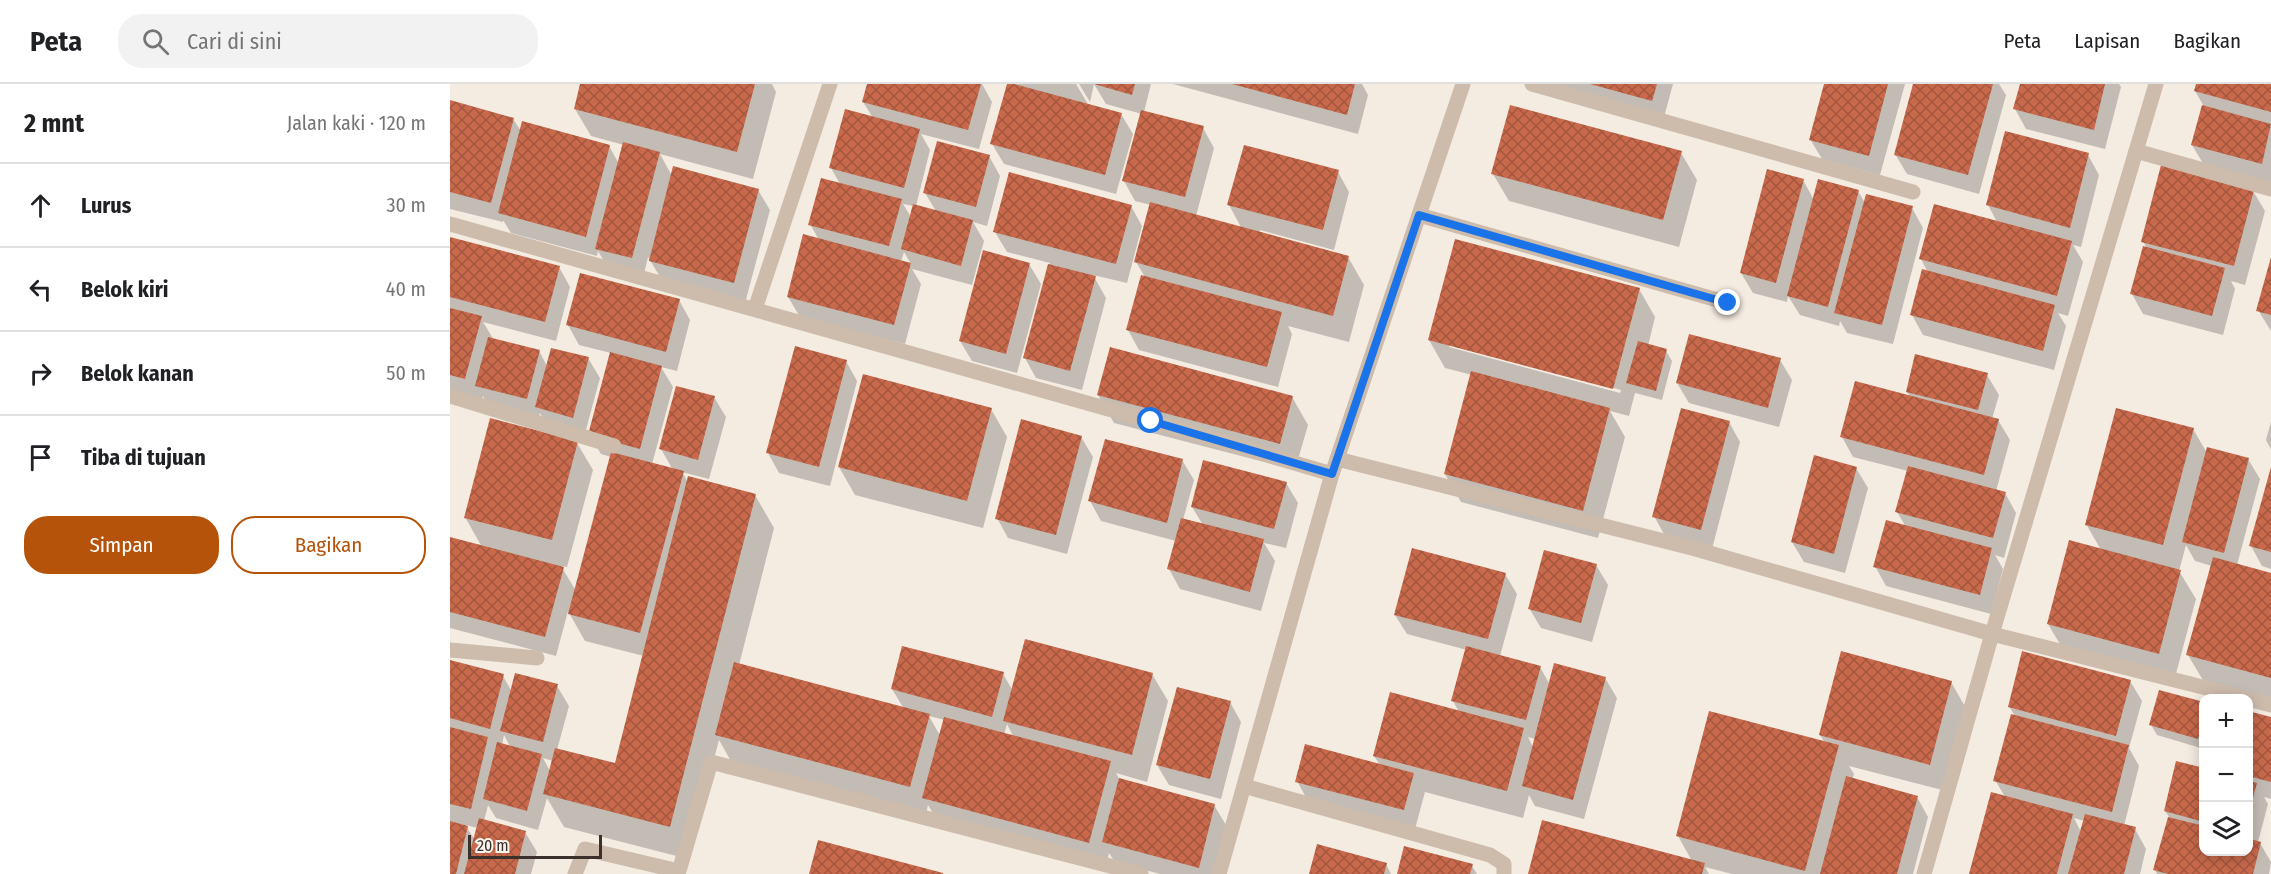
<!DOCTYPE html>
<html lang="id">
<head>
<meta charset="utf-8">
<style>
	body { margin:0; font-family:"Fira Sans Condensed",sans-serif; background:#f2f2f2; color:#202124 }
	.controls { position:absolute; right:18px; bottom:18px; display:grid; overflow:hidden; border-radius:12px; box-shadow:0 3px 15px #0003 }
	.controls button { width:54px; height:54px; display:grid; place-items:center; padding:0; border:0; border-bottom:2px solid #e0e0e0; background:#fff; color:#202124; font:30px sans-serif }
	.scale { position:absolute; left:18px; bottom:15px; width:134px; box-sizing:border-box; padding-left:6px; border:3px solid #3b302b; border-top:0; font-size:16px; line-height:21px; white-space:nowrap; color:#3b302b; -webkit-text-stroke:4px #fbf5ee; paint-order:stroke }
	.stop { position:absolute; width:18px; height:18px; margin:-14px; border:4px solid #1a73e8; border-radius:50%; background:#fff }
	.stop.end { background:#1a73e8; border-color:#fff; box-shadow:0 2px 6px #0008 }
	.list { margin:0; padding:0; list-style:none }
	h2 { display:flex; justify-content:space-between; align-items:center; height:78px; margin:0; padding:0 24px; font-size:26px }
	h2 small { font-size:20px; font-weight:400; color:#757577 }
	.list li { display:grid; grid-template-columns:39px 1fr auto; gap:18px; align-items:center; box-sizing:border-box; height:84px; padding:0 24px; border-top:2px solid #e0e0e0 }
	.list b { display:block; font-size:22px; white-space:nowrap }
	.list em { font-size:20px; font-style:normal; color:#757577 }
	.actions { display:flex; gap:12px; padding:18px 24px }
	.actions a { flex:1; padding:14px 0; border:2px solid #b45309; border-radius:24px; text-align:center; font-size:21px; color:#b45309 }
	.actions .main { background:#b45309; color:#fff }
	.icon { flex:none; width:33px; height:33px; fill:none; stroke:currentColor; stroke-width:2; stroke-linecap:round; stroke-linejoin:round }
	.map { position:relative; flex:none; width:1821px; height:790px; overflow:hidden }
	header { display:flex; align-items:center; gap:36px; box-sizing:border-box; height:84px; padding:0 30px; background:#fff; border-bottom:2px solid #e0e0e0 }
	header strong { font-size:28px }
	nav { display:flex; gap:33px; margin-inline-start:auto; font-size:21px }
	.search { width:420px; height:54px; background:#f2f2f2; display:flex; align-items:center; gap:15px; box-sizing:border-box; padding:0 21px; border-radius:24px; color:#757577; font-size:22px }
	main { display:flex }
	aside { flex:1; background:#fff }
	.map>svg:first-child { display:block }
</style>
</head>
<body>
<header>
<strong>Peta</strong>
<div class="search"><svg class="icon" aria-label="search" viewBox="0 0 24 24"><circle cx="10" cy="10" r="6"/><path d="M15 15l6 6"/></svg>Cari di sini</div>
<nav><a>Peta</a><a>Lapisan</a><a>Bagikan</a></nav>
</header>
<main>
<aside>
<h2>2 mnt<small>Jalan kaki · 120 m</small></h2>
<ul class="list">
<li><svg class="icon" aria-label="ahead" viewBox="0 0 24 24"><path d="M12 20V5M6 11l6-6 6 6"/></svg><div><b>Lurus</b></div><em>30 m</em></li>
<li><svg class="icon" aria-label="left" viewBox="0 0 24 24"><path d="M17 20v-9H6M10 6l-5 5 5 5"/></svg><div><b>Belok kiri</b></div><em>40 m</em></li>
<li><svg class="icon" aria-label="right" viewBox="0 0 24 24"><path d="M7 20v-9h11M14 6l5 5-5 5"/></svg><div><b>Belok kanan</b></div><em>50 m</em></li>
<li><svg class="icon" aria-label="arrive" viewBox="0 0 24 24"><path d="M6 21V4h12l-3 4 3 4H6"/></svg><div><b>Tiba di tujuan</b></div></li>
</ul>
<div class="actions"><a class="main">Simpan</a><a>Bagikan</a></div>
</aside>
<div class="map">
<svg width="1821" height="790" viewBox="0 0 1821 790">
	<defs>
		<pattern id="building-cross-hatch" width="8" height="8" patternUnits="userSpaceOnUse" patternTransform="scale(1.5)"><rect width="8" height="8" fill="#c8694b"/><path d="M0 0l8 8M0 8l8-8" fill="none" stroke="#a4573f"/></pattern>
	</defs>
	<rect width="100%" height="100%" fill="#f4ebe1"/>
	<!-- shadow -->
	<g fill="#0003" fill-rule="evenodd">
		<path d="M132,0H322L326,8L303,95L210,70L222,92L308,106L320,126L295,219L212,196L198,173L193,194L158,184L148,167L147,172L61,149L53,136V138L0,125V18L63,35L71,47L159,62L169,80L174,61L141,52L125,25Z"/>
		<path d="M418,0H532L542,18L529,65L471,50L480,66L466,122L486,127L475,109L539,72L550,92L537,142L523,138L534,157L522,201L462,185L471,200L455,260L350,233L338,213L369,156L360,140L390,100L381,84L423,34L413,18ZM453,120L464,122L461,133ZM454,168L461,180L451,178Z"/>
		<path d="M558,0H626L639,22L671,30L683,50L666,110L554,80L542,60Z"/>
		<path d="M629,0H644L640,18Z"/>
		<path d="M644,0H701L694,28L753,44L764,64L746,132L792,145L779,121L888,88L899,108L884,166L810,146V149L898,173L914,201L899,258L838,242L842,250L828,303L689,266L678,246L695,193L686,178L701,121L685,117L674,97L692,30L656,20Z"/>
		<path d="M723,0H912L918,11L908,50Z"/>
		<path d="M1093,0H1223L1213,37Z"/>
		<path d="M1375,0H1455L1430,91L1372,75L1360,55Z"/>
		<path d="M1464,0H1549L1556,11L1529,110L1457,90L1445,70Z"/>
		<path d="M1572,0H1669L1671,3L1655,65L1576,45L1565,25Z"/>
		<path d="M1747,0H1821V99L1754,81L1742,61L1755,24L1745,7Z"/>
		<path d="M1231,69L1247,96L1229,163L1059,117L1043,90Z"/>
		<path d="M1638,71L1649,91L1631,163L1623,161L1633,178L1618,232L1608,229L1616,242L1604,286L1473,251L1462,231L1478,189L1471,175L1547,138L1538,121Z"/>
		<path d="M1353,96L1364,116L1408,107L1415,119L1462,124L1473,144L1443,260L1397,249L1390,237L1389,242L1350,231L1338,212L1337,218L1303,209L1291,189Z"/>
		<path d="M1803,107L1815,127L1795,201L1781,197L1785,205L1773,251L1693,230L1682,210L1697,165L1693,157Z"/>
		<path d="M681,122L692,142L677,199L643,191L656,214L632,306L586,294L575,274L600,179L557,168L545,148Z"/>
		<path d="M0,155L109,183L120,203L106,257L33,238L44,256L89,267L97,282L138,274L150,294L134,353L98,343L90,329L88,335L38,322L33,312L30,322L0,314Z"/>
		<path d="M1821,176V247L1808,226Z"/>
		<path d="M579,180L591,200L567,289L522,277L510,257Z"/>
		<path d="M1189,205L1205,233L1198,262L1216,267L1222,277L1212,316L1185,309L1179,332L1160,327L1175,353L1148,454L1011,418L995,390L1022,291L995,284L979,256ZM999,260L1171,306L1170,309L999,263Z"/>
		<path d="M229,216L240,236L227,287L211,283L223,303L202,380L223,386L211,365L264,313L276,333L259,395L232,388L238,398L305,411L324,444L289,581L454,625L442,605L553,590L563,607L702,590L718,617L697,698L666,689L670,696L764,721L776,741L763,790H710L665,778L659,769L655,786L490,741L478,721L476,730L282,679L269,656L238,775L114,743L97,714L88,746L46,734L38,721L34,737L75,748L87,768L81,790H0V578L53,592L62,608L107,602L119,622L107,666L166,681L194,572L135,557L118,527L106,572L0,544V454L32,463L15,433L127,359L143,386L117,483L111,482L126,507L161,373L151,370L139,350L161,269L129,261L118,241ZM479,632L495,636L491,652L488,648ZM557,640L564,654L554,651ZM54,651L61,664L52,661ZM93,674L103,677L100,687ZM16,741L28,744L25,756L19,747Z"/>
		<path d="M1330,276L1342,296L1329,343L1239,319L1227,299Z"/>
		<path d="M396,277L407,297L380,402L329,389L318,369Z"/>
		<path d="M1537,291L1549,311L1542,335L1548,336L1560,356L1546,407L1555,409L1566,429L1554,474L1545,471L1553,485L1541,530L1436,502L1425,482L1456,443L1447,428L1458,387L1403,373L1392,353L1460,313L1457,308Z"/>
		<path d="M648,311L842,313L858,341L845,386L664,339Z"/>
		<path d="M541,325L557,353L533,444L405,411L389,383Z"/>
		<path d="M1279,338L1290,358L1262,465L1215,452L1204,432Z"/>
		<path d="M1821,338V365L1816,356Z"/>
		<path d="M1743,345L1757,369L1798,375L1810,395L1787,481L1821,491V616L1754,598L1738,571L1762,482L1745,477L1736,461L1729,487L1746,515L1724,597L1614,567L1598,540L1651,466L1636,440Z"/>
		<path d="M631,353L643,373L617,470L558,454L547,434Z"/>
		<path d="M732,376L744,396L733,436L753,441L742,423L836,399L848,419L836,464L814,459L825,477L811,527L730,505L719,485L726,457L651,437L640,417Z"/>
		<path d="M1406,384L1418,404L1395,489L1354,478L1342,458Z"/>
		<path d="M1821,386V485L1812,482L1801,462Z"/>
		<path d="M1146,481L1158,501L1142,558L1091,544L1079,524Z"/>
		<path d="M1055,490L1067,510L1050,572L1090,583L1100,601L1155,594L1167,614L1134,735L1085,722L1079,711L1073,734L975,708L965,745L858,717L847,697L930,681L924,672L1009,628L1003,617L1017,566L957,550L945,531ZM1078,653L1085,655L1083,663Z"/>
		<path d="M1680,597L1692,617L1679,664L1689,682L1674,742L1685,745L1696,765L1690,790H1521L1555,713L1545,696L1565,632L1559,622ZM1624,734L1634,737L1631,748Z"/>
		<path d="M1501,598L1517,626L1496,707L1399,682L1404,690L1402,696L1467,713L1478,733L1463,790H1282L1255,783L1259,790H1079L1242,777L1228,752L1375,659L1370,651Z"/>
		<path d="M780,618L791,638L771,715L719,701L707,681Z"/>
		<path d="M1754,620V665L1707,651L1701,641Z"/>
		<path d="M1798,629L1821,635V715L1814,713L1818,720L1808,758L1810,759L1821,778L1819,790H1707L1705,786L1719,733L1715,727L1754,686V768H1798Z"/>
		<path d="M936,780L941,790H861Z"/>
		<path d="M1022,782L1027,790H948Z"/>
	</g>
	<!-- building -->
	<g fill="url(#building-cross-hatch)">
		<path d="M130,0H305L287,68L124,25Z"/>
		<path d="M417,0H531L518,46L412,18Z"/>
		<path d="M557,0H564L672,29L655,91L540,60Z"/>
		<path d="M644,0H685L682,11Z"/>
		<path d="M782,0H905L897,31Z"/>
		<path d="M1140,0H1207L1202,17Z"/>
		<path d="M1374,0H1438L1419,72L1359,56Z"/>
		<path d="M1463,0H1543L1518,91L1444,71Z"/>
		<path d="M1570,0H1655L1644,46L1563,25Z"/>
		<path d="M1746,0H1821V28L1744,7Z"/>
		<path d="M0,16L64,34L41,119L0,108Z"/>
		<path d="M1060,21L1232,67L1213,136L1041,90Z"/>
		<path d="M1752,21L1821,40L1812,80L1741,61Z"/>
		<path d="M395,25L470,45L454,104L379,84Z"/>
		<path d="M691,26L754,42L735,113L672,97Z"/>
		<path d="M72,37L160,61L136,153L48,129Z"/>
		<path d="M1555,47L1639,69L1620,144L1536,121Z"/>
		<path d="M487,57L540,71L526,123L473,109Z"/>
		<path d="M173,58L210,68L182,174L145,165Z"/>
		<path d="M794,61L889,86L873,146L777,121Z"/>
		<path d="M1711,81L1804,106L1784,182L1691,158Z"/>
		<path d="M223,82L309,105L284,199L199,177Z"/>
		<path d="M1317,85L1354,95L1326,199L1290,189Z"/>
		<path d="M559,88L682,121L666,180L543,148Z"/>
		<path d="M371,94L452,115L439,162L358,141Z"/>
		<path d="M1368,95L1409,106L1378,223L1337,212Z"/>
		<path d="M1416,110L1463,122L1432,241L1384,229Z"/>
		<path d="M700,118L899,172L883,232L684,178Z"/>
		<path d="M463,120L523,136L511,182L451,165Z"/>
		<path d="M1484,120L1622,157L1607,212L1469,175Z"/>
		<path d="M353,150L461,179L444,241L337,213Z"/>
		<path d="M0,153L110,182L95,238L0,213Z"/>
		<path d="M1005,155L1190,204L1163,305L978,256Z"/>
		<path d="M1693,162L1775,184L1762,232L1680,210Z"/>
		<path d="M533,166L580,179L556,270L509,257Z"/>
		<path d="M1821,173V231L1806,227Z"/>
		<path d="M598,180L646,192L620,287L573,274Z"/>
		<path d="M1472,185L1605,221L1593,267L1460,231Z"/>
		<path d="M130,189L230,215L216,268L116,241Z"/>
		<path d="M691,191L832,228L817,283L676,246Z"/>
		<path d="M0,224L32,232L15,295L0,291Z"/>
		<path d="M1239,250L1331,274L1318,324L1226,299Z"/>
		<path d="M38,253L90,266L77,315L25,302Z"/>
		<path d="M1188,257L1217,265L1206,307L1176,299Z"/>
		<path d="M345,262L397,276L369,383L316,369Z"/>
		<path d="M660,263L843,312L830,360L647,311Z"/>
		<path d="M101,264L139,273L123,334L85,323Z"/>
		<path d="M160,268L212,282L190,365L138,351Z"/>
		<path d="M1465,270L1538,289L1528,326L1456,308Z"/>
		<path d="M1021,287L1160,324L1133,427L994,390Z"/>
		<path d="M413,290L542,324L517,417L388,383Z"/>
		<path d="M1405,297L1549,335L1534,391L1390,353Z"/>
		<path d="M226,302L265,312L248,376L209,365Z"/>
		<path d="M1231,324L1280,337L1251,446L1202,433Z"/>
		<path d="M1666,324L1744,344L1713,461L1635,441Z"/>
		<path d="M40,334L128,357L102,456L14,434Z"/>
		<path d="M571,335L632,352L606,451L545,435Z"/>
		<path d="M655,355L733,375L717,439L638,417Z"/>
		<path d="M1757,363L1799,374L1774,469L1732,458Z"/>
		<path d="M161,368L234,387L190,549L118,530Z"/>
		<path d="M1364,371L1407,383L1384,470L1341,458Z"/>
		<path d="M753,376L837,398L824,445L741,423Z"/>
		<path d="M1458,382L1556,408L1543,454L1445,428Z"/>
		<path d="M1821,383V468L1799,462Z"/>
		<path d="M238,392L306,410L220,743L93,710L105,664L165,679Z"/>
		<path d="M731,434L814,455L800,508L717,485Z"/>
		<path d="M1436,436L1542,464L1530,511L1423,483Z"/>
		<path d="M0,453L114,483L95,553L0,528Z"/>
		<path d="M1619,456L1731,486L1709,570L1597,540Z"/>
		<path d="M962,464L1056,489L1038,555L944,531Z"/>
		<path d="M1094,466L1147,480L1131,539L1078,525Z"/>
		<path d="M1763,473L1821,489V594L1736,571Z"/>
		<path d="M575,555L703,589L682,671L553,637Z"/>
		<path d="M452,562L554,588L542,633L441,605Z"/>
		<path d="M1016,562L1091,582L1076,636L1001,617Z"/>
		<path d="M1391,567L1502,597L1480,681L1369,651Z"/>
		<path d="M1572,567L1681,596L1666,652L1558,623Z"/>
		<path d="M0,576L54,590L40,645L0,634Z"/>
		<path d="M284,578L480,630L460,703L265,651Z"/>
		<path d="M1104,579L1156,593L1123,716L1072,702Z"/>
		<path d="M65,589L108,600L93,658L50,647Z"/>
		<path d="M727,603L781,617L760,695L706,681Z"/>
		<path d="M1709,606L1754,618V635L1748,655L1699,641Z"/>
		<path d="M940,608L1074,644L1057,707L923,672Z"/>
		<path d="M1259,627L1389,661L1355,787L1226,752Z"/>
		<path d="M1798,627L1821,633V698L1798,692Z"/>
		<path d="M1561,630L1679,661L1662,728L1543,697Z"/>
		<path d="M494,633L661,677L639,759L472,714Z"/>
		<path d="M0,643L38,653L21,725L0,720Z"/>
		<path d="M47,658L92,670L77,727L33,715Z"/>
		<path d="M855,660L964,689L954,726L845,698Z"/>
		<path d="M1726,677L1754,684V738L1714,727Z"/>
		<path d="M1396,692L1468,712L1447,790H1370Z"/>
		<path d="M669,694L765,720L749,784L652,758Z"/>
		<path d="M1798,696L1807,699L1799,729H1798Z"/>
		<path d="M1541,708L1623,730L1607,790H1519Z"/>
		<path d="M1635,730L1686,743L1674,790H1618Z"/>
		<path d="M1718,733L1754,742V768H1798V754L1811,758L1803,790H1718L1703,786Z"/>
		<path d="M29,734L76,747L65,790H14Z"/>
		<path d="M1092,736L1255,779L1252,790H1078Z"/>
		<path d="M0,737L18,742L6,790H0Z"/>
		<path d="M368,756L493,789V790H359Z"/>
		<path d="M867,760L937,779L934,790H859Z"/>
		<path d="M954,762L1023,780L1020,790H947Z"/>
	</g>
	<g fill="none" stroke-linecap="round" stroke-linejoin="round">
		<!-- minor -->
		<g stroke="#cdbbac" stroke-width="15">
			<path d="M1082,0L1463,108"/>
			<path d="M1686,67L1821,105"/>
			<path d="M969,131L1278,219"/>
			<path d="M0,140L701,337L882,390"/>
			<path d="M305,225L380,0"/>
			<path d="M0,312L164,362"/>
			<path d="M887,375L1242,464L1542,550L1796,614"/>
			<path d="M0,566L87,574"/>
			<path d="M1798,615L1821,621"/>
			<path d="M794,702L1040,771L1054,780V790"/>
			<path d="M125,790L135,765L229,787L261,678L691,790"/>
			<path d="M769,790L882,390L1013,0"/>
			<path d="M1474,790L1542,550L1706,0"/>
		</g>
	</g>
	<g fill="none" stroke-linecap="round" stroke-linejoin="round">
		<!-- route -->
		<path stroke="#1a73e8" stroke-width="8" d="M701,337L882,390L969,131L1278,219"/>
	</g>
</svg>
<div class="controls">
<button>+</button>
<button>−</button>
<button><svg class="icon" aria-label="layers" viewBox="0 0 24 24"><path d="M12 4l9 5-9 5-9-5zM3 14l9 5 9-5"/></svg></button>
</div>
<div class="scale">20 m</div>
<div class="stop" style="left:701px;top:337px"></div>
<div class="stop end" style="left:1278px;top:219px"></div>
</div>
</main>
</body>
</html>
